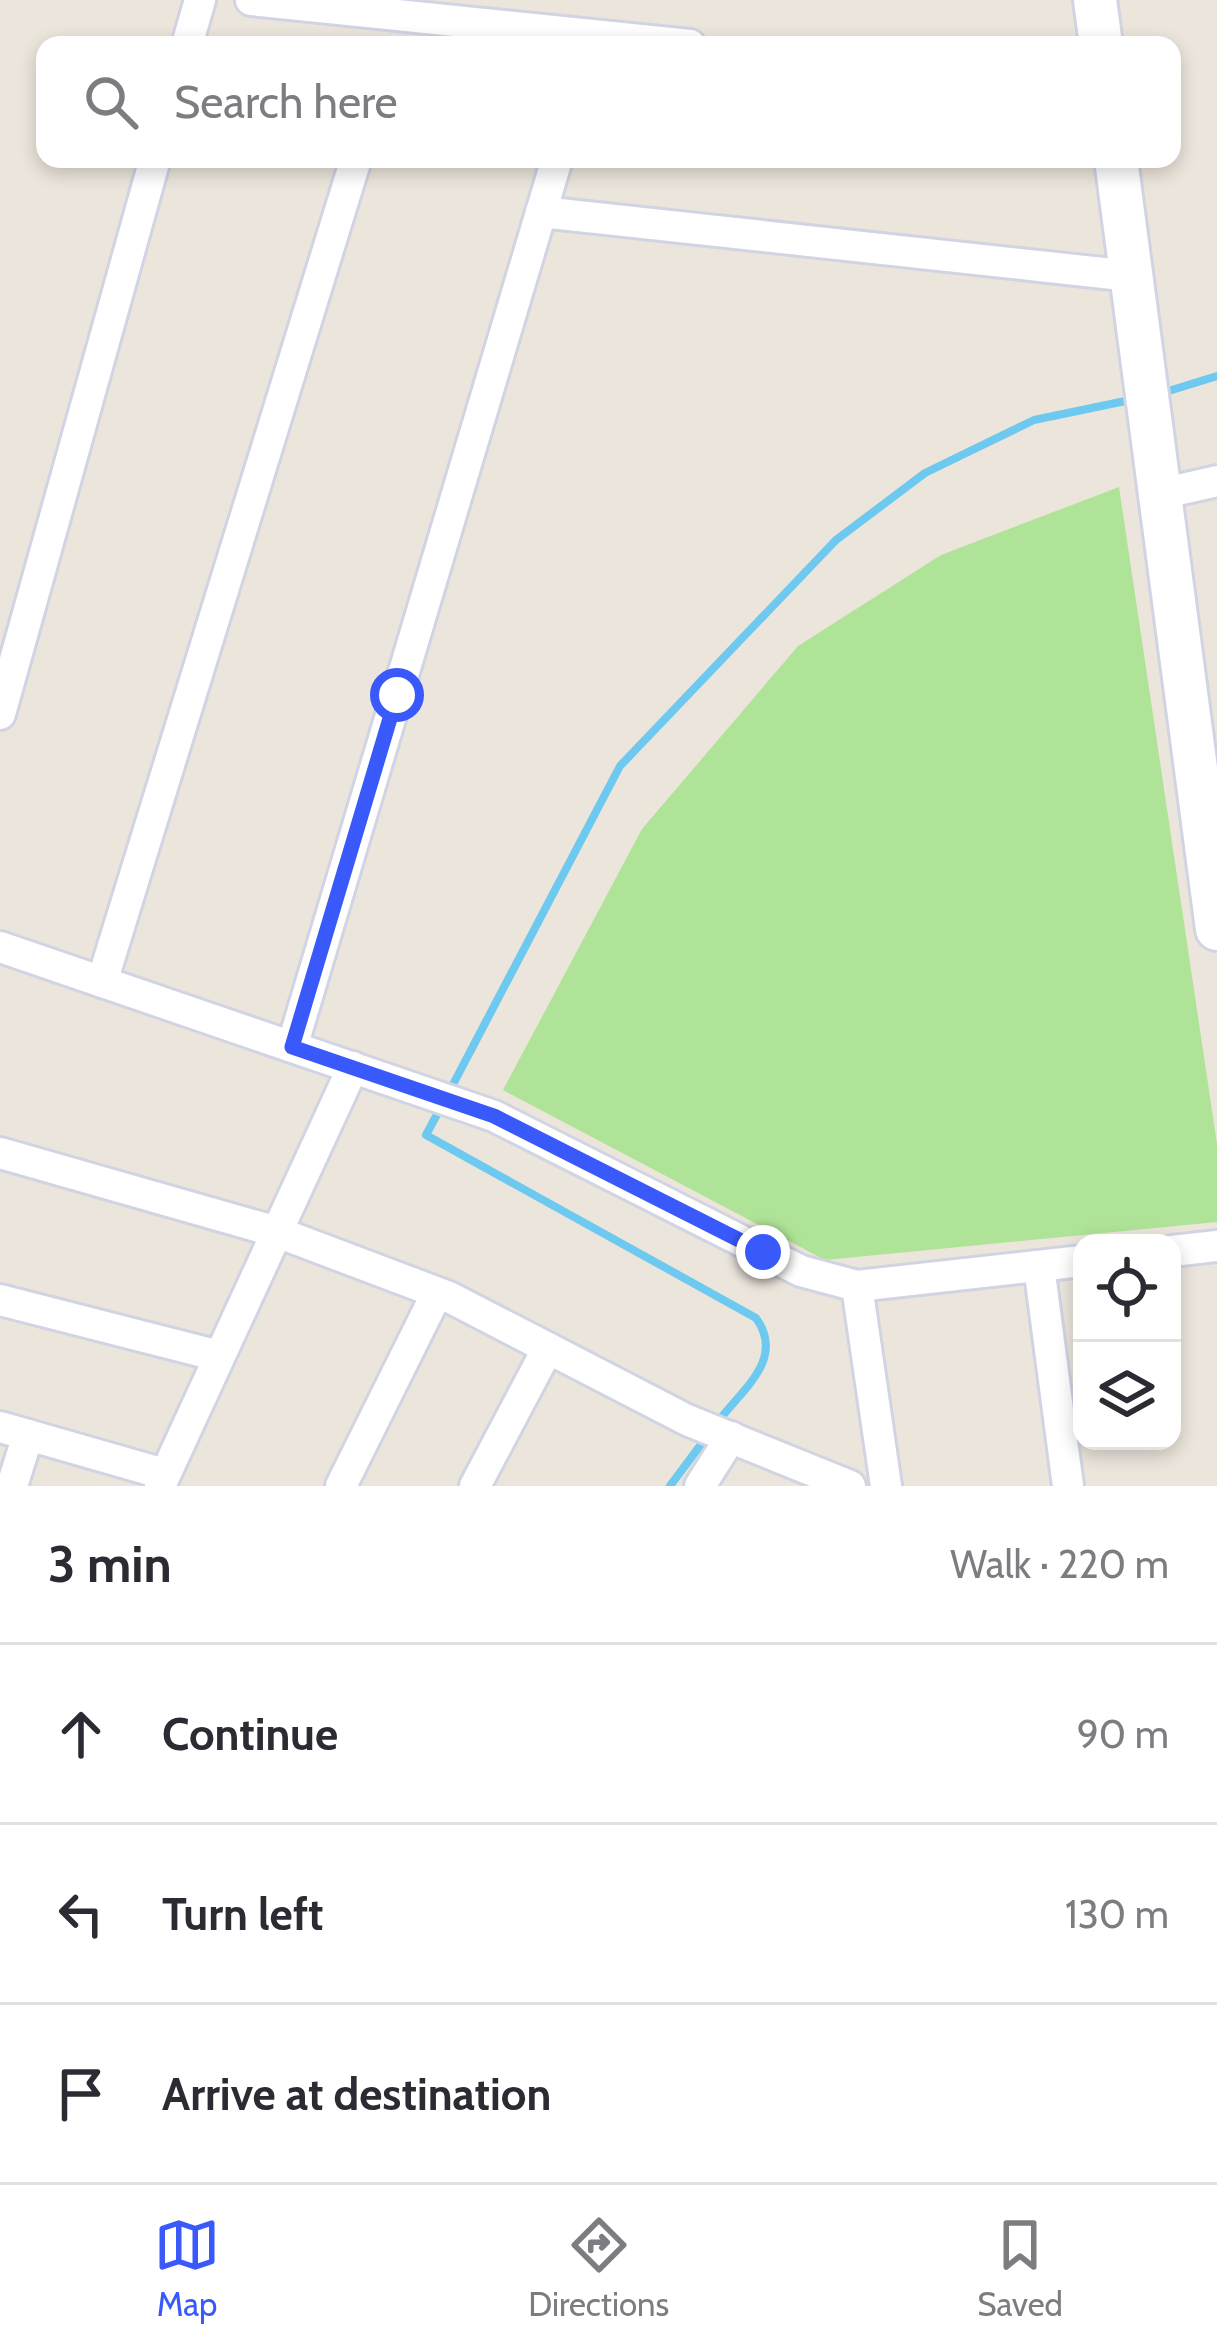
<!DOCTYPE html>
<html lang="en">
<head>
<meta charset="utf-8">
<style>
	body { margin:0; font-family:Cabin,sans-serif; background:#f2f2f3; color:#2b2b33 }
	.controls { position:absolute; right:36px; bottom:36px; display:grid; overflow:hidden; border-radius:24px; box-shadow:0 6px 18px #0003 }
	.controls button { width:108px; height:108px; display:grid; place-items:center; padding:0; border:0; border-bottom:3px solid #e1e1e2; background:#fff; color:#2b2b33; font:60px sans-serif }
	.stop { position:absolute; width:36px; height:36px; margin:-27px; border:9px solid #3a59fa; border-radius:50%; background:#fff }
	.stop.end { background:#3a59fa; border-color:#fff; box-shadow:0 3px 12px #0008 }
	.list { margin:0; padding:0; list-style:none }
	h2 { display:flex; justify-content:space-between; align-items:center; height:156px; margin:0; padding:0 48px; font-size:51px }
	h2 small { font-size:39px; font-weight:400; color:#7c7c81 }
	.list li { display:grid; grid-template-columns:78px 1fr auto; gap:36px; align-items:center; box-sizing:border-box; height:180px; padding:0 48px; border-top:3px solid #e1e1e2 }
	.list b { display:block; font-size:45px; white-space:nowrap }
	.list em { font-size:39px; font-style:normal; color:#7c7c81 }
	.icon { flex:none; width:66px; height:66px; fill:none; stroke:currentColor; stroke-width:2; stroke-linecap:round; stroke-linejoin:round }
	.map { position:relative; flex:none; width:1217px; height:1486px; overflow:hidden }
	.search { position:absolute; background:#fff; box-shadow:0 6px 18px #0003; left:36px; right:36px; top:36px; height:132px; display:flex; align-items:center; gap:30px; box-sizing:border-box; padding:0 42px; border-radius:24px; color:#7c7c81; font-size:45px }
	.sheet { height:696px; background:#fff }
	nav { display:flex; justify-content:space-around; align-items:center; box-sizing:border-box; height:168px; border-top:3px solid #e1e1e2; background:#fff; font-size:33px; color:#7c7c81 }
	nav a { display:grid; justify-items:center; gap:6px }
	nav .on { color:#3a59fa }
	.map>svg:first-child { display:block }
</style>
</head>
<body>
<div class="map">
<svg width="1217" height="1486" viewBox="0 0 1217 1486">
	<rect width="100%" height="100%" fill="#ece5db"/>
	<!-- green -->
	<path fill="#afe397" d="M1119,487L1217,1144V1222L825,1260L503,1090L642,829L798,646L941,555Z"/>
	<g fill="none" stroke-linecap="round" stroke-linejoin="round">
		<!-- stream -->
		<g stroke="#6dc9ef" stroke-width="8">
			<path d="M1162,393L1217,376"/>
			<path d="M449,1092L620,766L836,540L925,473L1034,420L1135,399"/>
			<path d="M442,1105L426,1135L756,1318C786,1360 741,1390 717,1423"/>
			<path d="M670,1486L708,1435"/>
		</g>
		<!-- street casing -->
		<g stroke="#d1d4e3" stroke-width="36">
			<g id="street">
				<path d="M251,0L690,45"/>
				<path d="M187,45L200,0"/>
				<path d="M541,212L1131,276"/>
				<path d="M1160,494L1217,481"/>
				<path d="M0,714L155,159"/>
				<path d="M0,947L494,1116L801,1271L857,1286L1082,1261"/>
				<path d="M102,982L356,159"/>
				<path d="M292,1047L557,159"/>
				<path d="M0,1153L277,1232L449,1297L687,1420L850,1486"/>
				<path d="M1172,1251L1217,1246"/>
				<path d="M1039,1266L1068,1486"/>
				<path d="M857,1286L886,1486"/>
				<path d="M0,1300L219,1356"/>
				<path d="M0,1427L164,1474"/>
				<path d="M12,1486L28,1435"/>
				<path d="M160,1486L353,1067"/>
				<path d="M341,1486L437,1293"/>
				<path d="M475,1486L548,1348"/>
				<path d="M700,1486L731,1437"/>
			</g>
		</g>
		<!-- secondary casing -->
		<g stroke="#d1d4e3" stroke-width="48">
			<g id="secondary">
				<path d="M1095,0L1101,45"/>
				<path d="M1116,159L1217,929"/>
			</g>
		</g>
		<!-- street -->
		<use href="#street" stroke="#fff" stroke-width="30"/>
		<!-- secondary -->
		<use href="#secondary" stroke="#fff" stroke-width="42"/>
	</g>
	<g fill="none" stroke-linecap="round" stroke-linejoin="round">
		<!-- route -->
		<path stroke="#3a59fa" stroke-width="15" d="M397,695L292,1047L494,1116L763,1252"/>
	</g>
</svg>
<div class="controls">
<button><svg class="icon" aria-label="locate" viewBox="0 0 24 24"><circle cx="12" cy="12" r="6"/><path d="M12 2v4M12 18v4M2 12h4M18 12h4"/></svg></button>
<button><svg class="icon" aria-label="layers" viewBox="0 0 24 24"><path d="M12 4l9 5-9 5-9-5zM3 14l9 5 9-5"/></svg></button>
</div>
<div class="stop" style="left:397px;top:695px"></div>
<div class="stop end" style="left:763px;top:1252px"></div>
<div class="search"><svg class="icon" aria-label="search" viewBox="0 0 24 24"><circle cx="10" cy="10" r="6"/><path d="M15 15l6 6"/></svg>Search here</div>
</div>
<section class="sheet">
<h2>3 min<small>Walk · 220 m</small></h2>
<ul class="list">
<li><svg class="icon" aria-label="ahead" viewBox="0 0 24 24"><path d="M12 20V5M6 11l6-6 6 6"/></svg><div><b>Continue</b></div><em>90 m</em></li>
<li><svg class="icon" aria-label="left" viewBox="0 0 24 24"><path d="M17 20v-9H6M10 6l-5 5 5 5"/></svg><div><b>Turn left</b></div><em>130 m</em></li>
<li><svg class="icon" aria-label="arrive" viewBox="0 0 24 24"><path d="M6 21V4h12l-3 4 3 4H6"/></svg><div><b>Arrive at destination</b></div></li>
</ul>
</section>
<nav>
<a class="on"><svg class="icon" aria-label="map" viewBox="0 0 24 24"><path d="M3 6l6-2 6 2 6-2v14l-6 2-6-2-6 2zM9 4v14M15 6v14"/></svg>Map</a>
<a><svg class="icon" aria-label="directions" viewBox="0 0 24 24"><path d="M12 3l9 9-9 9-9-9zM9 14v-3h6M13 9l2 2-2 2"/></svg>Directions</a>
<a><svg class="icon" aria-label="saved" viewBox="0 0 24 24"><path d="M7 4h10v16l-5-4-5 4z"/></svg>Saved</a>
</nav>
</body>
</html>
